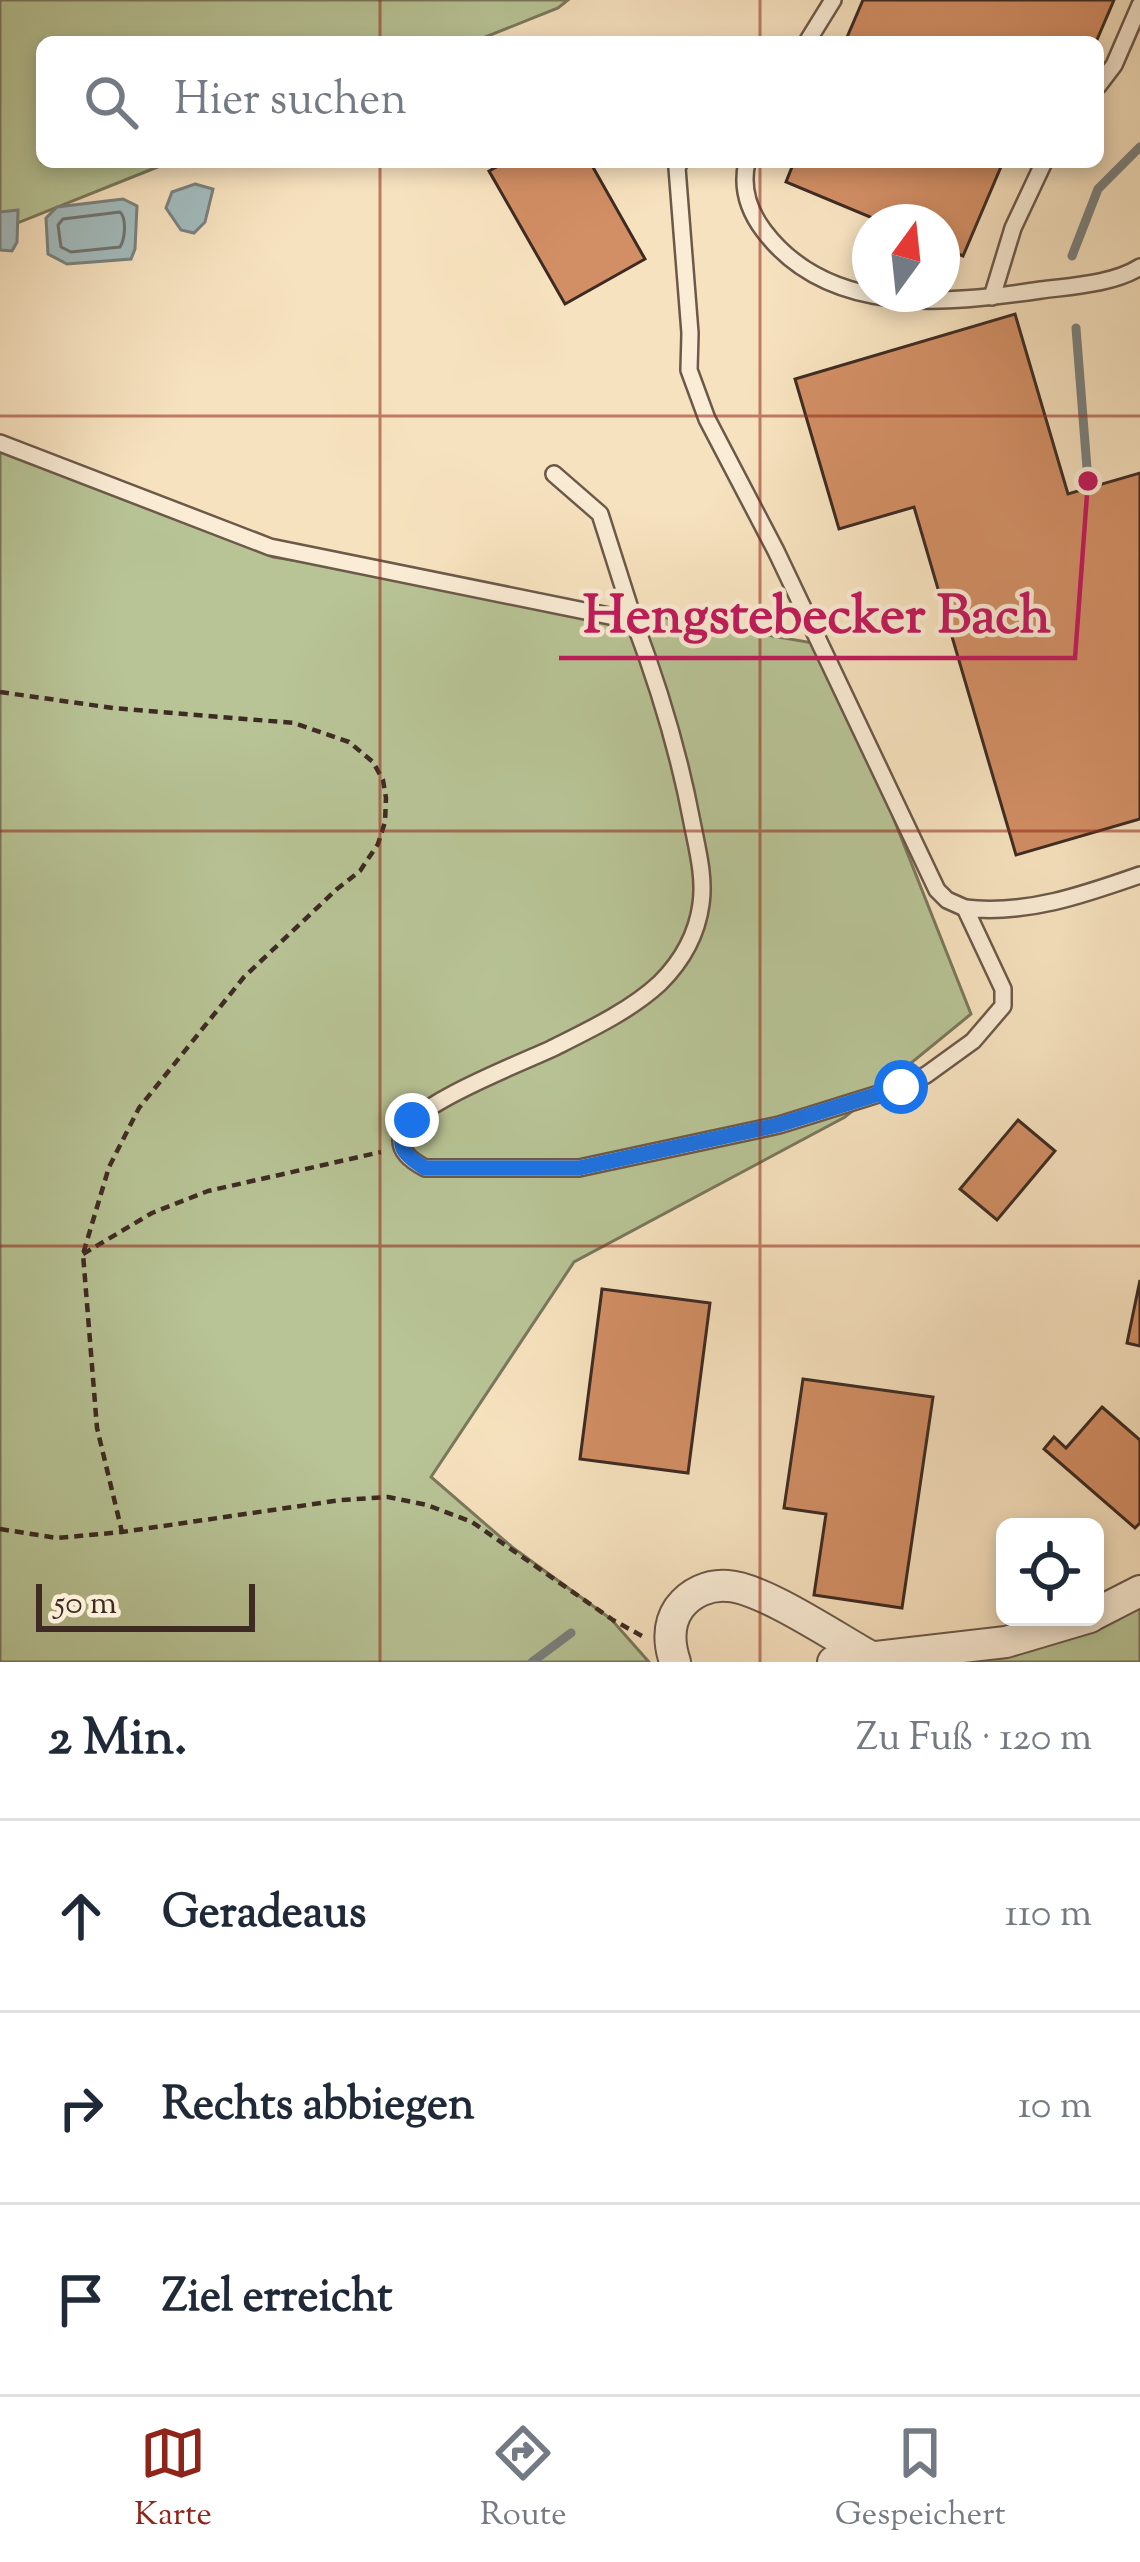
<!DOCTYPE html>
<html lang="de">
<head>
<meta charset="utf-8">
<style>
	body { margin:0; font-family:"Sorts Mill Goudy",serif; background:#f2f2f3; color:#1f2937 }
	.controls { position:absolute; right:36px; bottom:36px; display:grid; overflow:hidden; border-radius:18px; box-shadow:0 6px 18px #0003 }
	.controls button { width:108px; height:108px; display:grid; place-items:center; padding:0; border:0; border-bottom:3px solid #e0e1e3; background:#fff; color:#1f2937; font:60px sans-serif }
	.compass { position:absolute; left:852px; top:204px; width:108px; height:108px; border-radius:50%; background:#fff; box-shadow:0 6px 18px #0003; rotate:15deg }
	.scale { position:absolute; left:36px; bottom:30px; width:219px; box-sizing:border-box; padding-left:12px; border:6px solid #3d2b23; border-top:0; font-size:33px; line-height:42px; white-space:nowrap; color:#3d2b23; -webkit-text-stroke:9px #faecd5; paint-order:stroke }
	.stop { position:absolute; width:36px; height:36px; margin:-27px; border:9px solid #1a73e8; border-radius:50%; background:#fff }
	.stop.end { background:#1a73e8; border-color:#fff; box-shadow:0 3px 12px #0008 }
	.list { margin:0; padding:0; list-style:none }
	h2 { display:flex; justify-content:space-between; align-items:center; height:156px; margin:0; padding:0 48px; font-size:51px }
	h2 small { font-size:39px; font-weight:400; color:#747a83 }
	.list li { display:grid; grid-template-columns:78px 1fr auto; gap:36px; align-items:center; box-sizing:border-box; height:192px; padding:0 48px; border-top:3px solid #e0e1e3 }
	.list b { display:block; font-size:45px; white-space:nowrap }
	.list em { font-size:39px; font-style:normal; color:#747a83 }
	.icon { flex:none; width:66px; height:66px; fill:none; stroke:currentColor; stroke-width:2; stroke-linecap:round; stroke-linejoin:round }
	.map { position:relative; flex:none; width:1140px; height:1662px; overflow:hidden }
	.search { position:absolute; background:#fff; box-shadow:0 6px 18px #0003; left:36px; right:36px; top:36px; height:132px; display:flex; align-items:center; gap:30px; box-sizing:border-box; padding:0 42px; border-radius:18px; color:#747a83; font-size:45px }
	.sheet { height:732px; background:#fff }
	nav { display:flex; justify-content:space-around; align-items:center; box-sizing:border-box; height:168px; border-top:3px solid #e0e1e3; background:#fff; font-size:33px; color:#747a83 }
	nav a { display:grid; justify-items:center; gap:6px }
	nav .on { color:#8f2418 }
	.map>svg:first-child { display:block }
</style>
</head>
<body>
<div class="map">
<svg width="1140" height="1662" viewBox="0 0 1140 1662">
	<rect width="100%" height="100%" fill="#f7e2bf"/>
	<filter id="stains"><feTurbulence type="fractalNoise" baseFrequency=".00167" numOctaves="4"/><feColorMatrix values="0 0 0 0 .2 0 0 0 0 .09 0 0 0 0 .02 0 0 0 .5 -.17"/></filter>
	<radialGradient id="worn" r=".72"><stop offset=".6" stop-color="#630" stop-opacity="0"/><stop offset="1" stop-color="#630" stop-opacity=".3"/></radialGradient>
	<!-- green -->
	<g fill="#b8c496" stroke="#7a785c" stroke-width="3">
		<path d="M0,0H568L558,8L473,42H42V162H170L0,230Z"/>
		<path d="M0,444L273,557L661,617L825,645L971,1014L845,1117L574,1262L431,1477L512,1547L611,1619L649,1662H0Z"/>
		<path d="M1140,1603V1662H970L1032,1650Z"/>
	</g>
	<!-- water -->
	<g fill="#a2bbbd" stroke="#7a817f" stroke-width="3">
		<path d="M195,184L213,189L205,222L194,233L181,230L166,208L172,192Z"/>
		<path d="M123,199L137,206L135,249L131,259L67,264L48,254L46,218L57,207Z"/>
		<path d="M18,210L17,242L12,251L0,250V212Z"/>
	</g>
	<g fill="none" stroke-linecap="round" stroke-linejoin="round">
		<!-- shore -->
		<path stroke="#707370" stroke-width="3" d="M120,212C127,219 125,239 120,247L71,252L61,247L58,225L63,219Z"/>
		<!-- stream -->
		<g stroke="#7a817f" stroke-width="9">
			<path d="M1072,256L1098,189L1140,147"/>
			<path d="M1076,328L1088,481"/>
			<path d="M532,1662L571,1633"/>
		</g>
	</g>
	<!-- building -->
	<g fill="#d28e64" stroke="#3d2b23" stroke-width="3">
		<path d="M863,0H1114L1096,42H845Z"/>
		<path d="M506,162H590L645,259L565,304L489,171Z"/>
		<path d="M794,162H1003L963,256L942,247V222H882L786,182Z"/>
		<path d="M1015,314L1068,494L1140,473V819L1016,855L914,507L839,529L795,379Z"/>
		<path d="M1018,1120L1055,1151L997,1220L960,1189Z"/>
		<path d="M1140,1280V1346L1127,1343Z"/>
		<path d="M602,1289L710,1303L688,1473L580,1459Z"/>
		<path d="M803,1379L933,1397L902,1608L814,1595L826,1514L784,1508Z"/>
		<path d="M1102,1407L1140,1440V1523L1135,1528L1044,1449L1054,1437L1066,1448Z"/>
	</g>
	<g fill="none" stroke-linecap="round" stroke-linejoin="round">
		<!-- service casing -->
		<g stroke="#6c594a" stroke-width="20">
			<g id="service">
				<path d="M807,42L833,0"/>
				<path d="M1098,86L1114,65L1140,5"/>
				<path d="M680,162L677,168L690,333L689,370L707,419L776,551L937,890L947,900L965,908"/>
				<path d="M747,162C741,188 748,210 764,231C829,317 946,304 1041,290C1072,286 1113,284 1140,267"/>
				<path d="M992,297L1013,228L1044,162"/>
				<path d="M0,443L270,547L634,621C659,687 679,753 692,822C697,848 705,877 701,904C697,934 682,961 660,983C630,1011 587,1031 551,1049C521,1063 412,1105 402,1134C397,1151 412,1161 425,1168H579L779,1125L901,1087L926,1075L973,1041L1003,1006V989L965,908C1026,915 1083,895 1140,875"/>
				<path d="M554,474L600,514L634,621"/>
			</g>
		</g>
		<!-- minor casing -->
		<g stroke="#6c594a" stroke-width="34">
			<g id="minor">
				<path d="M1095,1614L1140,1591"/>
				<path d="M675,1662C669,1644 668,1624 679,1608C690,1593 709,1584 728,1586C763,1588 838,1639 871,1657"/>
				<path d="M833,1662L1006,1642L1090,1617"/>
			</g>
		</g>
		<!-- path -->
		<g stroke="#3d2b23" stroke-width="4.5" stroke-dasharray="9 6" stroke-linecap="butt">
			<path d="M0,692L113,708L294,723L349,742L373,762L383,780L386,798L385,822L378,844L360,871L337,889L244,977L139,1108L109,1167L83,1254L97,1428L122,1532"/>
			<path d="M83,1254L152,1213L208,1191L381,1152"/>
			<path d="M0,1529L57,1538L122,1532L341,1500L388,1497L427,1505L472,1522L613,1620L642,1636"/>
		</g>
		<!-- service -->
		<use href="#service" stroke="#faecd5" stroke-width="15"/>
		<!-- minor -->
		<use href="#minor" stroke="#faecd5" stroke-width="30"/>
	</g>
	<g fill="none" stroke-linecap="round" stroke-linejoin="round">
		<!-- route -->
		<path stroke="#1a73e8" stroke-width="15" d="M412,1120C392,1143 403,1155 425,1168H579L778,1125L901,1087"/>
	</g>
	<!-- grid -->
	<path fill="none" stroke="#8f2418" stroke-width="3" stroke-opacity="0.55" d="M380,0V42M760,0V42M380,162V1662M760,162V1662M0,416H1140M0,831H1140M0,1246H1140"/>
	<!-- callouts -->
	<path fill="none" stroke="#c2185b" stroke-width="4.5" d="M1088 481L1075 658H559"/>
	<circle fill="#c2185b" stroke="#faecd5" stroke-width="4.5" cx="1088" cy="481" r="12"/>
	<g font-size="54" text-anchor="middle" font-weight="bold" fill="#c2185b" stroke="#faecd5" stroke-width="9" stroke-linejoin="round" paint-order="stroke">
		<text x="817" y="632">Hengstebecker Bach</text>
	</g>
	<rect width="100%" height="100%" filter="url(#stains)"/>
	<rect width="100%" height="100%" fill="url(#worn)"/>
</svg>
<div class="controls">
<button><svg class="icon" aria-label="locate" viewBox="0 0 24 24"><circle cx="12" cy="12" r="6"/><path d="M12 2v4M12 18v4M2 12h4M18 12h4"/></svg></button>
</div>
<svg class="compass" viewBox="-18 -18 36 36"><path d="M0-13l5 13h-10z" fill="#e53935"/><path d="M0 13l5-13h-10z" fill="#747a83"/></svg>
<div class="scale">50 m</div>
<div class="stop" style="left:901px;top:1087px"></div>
<div class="stop end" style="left:412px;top:1120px"></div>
<div class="search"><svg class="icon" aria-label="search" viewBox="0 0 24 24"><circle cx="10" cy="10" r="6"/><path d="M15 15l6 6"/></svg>Hier suchen</div>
</div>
<section class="sheet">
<h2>2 Min.<small>Zu Fuß · 120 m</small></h2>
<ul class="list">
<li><svg class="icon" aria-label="ahead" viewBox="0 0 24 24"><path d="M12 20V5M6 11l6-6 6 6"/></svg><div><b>Geradeaus</b></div><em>110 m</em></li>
<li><svg class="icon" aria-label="right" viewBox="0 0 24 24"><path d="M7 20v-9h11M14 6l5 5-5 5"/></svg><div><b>Rechts abbiegen</b></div><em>10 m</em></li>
<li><svg class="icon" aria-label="arrive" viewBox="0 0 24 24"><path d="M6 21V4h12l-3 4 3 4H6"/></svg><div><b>Ziel erreicht</b></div></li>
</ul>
</section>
<nav>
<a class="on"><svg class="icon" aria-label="map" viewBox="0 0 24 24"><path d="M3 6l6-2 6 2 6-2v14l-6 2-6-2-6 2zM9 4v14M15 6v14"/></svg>Karte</a>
<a><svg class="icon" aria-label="directions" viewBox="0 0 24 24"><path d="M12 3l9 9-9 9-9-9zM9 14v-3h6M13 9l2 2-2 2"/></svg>Route</a>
<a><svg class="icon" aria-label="saved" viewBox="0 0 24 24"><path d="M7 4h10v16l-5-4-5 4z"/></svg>Gespeichert</a>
</nav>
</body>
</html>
